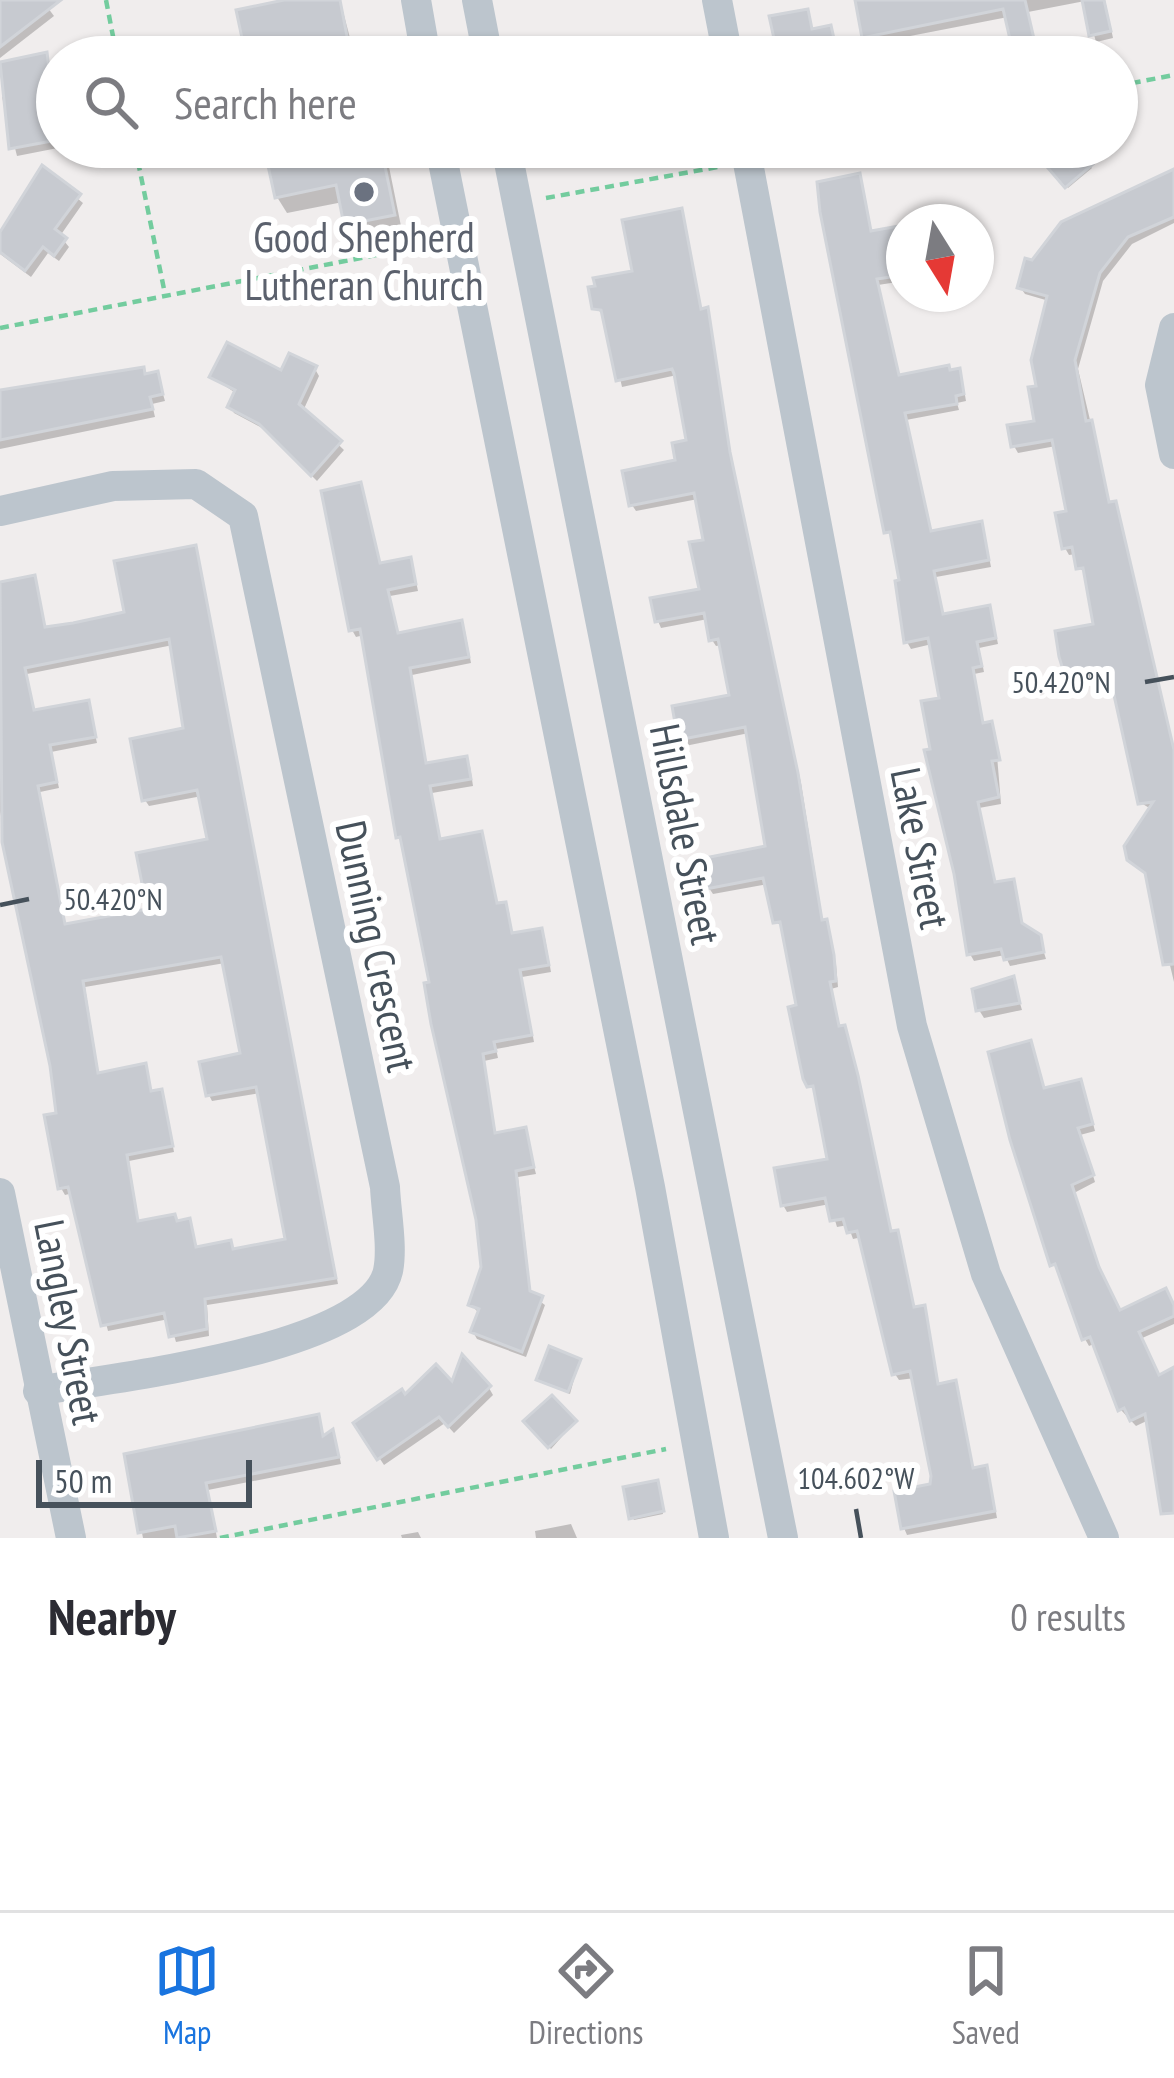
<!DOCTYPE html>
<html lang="en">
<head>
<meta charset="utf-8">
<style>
	body { margin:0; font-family:"PT Sans Narrow",sans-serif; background:#f2f2f3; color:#2b2b33 }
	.compass { position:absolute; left:886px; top:204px; width:108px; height:108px; border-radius:50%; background:#fff; box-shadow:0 3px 9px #0004; rotate:169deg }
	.scale { position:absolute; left:36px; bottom:30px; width:216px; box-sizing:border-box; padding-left:12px; border:6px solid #46515b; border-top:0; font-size:33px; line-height:42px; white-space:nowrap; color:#46515b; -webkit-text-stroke:9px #fff; paint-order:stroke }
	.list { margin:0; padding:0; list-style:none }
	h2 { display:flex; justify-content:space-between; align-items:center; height:156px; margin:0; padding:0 48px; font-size:51px }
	h2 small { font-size:39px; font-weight:400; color:#7c7c81 }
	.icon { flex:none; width:66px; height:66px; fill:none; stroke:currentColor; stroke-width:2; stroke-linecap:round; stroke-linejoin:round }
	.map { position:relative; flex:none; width:1174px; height:1538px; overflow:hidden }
	.search { position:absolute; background:#fff; box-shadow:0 3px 9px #0004; left:36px; right:36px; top:36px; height:132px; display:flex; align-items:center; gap:30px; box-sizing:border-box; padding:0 42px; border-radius:66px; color:#7c7c81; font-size:45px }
	.sheet { height:372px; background:#fff }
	nav { display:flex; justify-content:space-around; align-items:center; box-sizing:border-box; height:168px; border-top:3px solid #e1e1e2; background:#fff; font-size:33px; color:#7c7c81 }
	nav a { display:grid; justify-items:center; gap:6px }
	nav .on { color:#1974df }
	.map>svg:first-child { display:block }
</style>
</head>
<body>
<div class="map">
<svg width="1174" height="1538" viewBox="0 0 1174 1538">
	<rect width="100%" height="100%" fill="#f0eded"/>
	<!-- shadow -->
	<g fill="#0003" fill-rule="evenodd">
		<path d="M0,0H42L54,16L0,58Z"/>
		<path d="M299,0H340L355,57H249Z"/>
		<path d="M858,0H1105L1113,38L1096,42L1085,1L1028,12L1037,50L1019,54L1008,17L869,44Z"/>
		<path d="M667,39L674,57H598L631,53L630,47Z"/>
		<path d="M46,56L57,100V147H63L17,156L2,97L11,95Z"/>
		<path d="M267,147H385L402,231L357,241L343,202L287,213L277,197Z"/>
		<path d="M565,147H594L596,161L571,164Z"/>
		<path d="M1049,147H1074L1092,168L1068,188L1040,154Z"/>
		<path d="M42,169L83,203L60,236L69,247L59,261L48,253L31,277L0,254V237L23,208L19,201Z"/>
		<path d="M1174,172V223L1132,244L1103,281L1078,369L1110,505L1118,511L1174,765V982L1149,878L1130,859L1151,809L1141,803L1112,675L1072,682L1068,675L1097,627L1087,574L1079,568L1076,554L1069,555L1065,548L1069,513L1056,446L1018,453L1014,446L1038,423L1049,301L1025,294L1020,287L1033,263Z"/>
		<path d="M859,177L872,233L904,228V281L878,285L899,377L958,371L962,378L966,401L957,403L959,410L906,420L931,534L980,525L984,531L991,567L936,577L944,617L988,608L992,615L998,644L979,648L984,672L974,674L984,725L995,731L1001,804L979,808L996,885L1012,882L1023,927L1039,937L1046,959L1010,966L1005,955L974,961L970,954L934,752L943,700L932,644L911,649L907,642Z"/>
		<path d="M681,211L702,311L710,317L732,462L801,783L823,922L836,964L838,987L831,989L840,1029L892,1234L901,1240L915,1310L924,1309L927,1315L939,1387L954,1384L958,1390L974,1471L986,1469L989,1475L997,1518L907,1535L904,1528L934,1476L915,1378L899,1380L895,1374L862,1237L853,1239L848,1225L837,1227L830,1204L787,1212L783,1205L831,1161L817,1092L806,1078L784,928L776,922L768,884L713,894L709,888L768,848L749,733L685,746L681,739L733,697L722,645L716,646L712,640L708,619L661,628L658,621L702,592L706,542L698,499L636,511L632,505L679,463L689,442L677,375L622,387L606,316L595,308L636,273Z"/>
		<path d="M315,369L319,376L303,411L344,450L317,481L266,430L234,413L230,406L237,394L212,377Z"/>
		<path d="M157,374L165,401L152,404L155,417L0,449V396L69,379L72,385Z"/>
		<path d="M360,485L381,566L409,560L413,567L418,591L390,596L398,636L461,624L465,631L471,663L412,675L427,766L466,759L470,766L473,786L432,793L441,842L481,834L498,906L505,905L509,912L513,936L541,931L545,938L551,972L522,977L534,1042L496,1049L498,1058L484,1061L496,1136L525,1131L536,1174L518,1177L531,1295L545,1305L526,1357L477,1339L473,1332L480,1314L471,1305L485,1268L479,1220L466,1180L427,985L433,984L364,635L356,637L352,630Z"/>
		<path d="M194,548L338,1284L207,1305L209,1336L176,1342L169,1319L108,1331L73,1193L65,1195L61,1188L53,1066L0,811V585L34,578L46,630L128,614ZM173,645L187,731L145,800L149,806L202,796L210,841L151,911L66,926L40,792L59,788L51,752L97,743L88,704L35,713L27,674ZM225,963L244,1055L209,1095L212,1101L260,1093L289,1241L234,1252L196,1250L188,1222L139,1224L129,1161L174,1152L164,1099L160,1092L152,1094L145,1067L99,1075L85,987Z"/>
		<path d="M1013,980L1022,1010L984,1018L979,1010Z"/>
		<path d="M1084,1089L1095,1131L1080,1135L1095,1182L1074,1193L1101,1277L1119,1313L1174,1310V1324L1140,1339L1158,1378L1174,1371V1408L1136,1426L1121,1410L1096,1343L1089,1346L1085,1339L1045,1242L1044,1091Z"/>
		<path d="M579,1361L570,1394L540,1380Z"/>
		<path d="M453,1387L489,1388L493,1395L454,1433L445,1423L384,1465L357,1424L404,1399Z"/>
		<path d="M317,1417L325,1438L332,1433L336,1439L341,1464L208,1490L217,1538H143L127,1457Z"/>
		<path d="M574,1423L551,1449L529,1425Z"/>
		<path d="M658,1487L663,1514L634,1520L632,1517Z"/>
		<path d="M571,1524L577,1538H536L535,1531Z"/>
		<path d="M418,1532L421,1538H402L401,1535Z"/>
	</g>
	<!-- building -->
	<g fill="#c7cad0" stroke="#d1d4d9" stroke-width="3" fill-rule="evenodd">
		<path d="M0,0H61L0,47Z"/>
		<path d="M284,0H340L351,57H246L236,10Z"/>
		<path d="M855,0H1025L1035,43L1012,48L1003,9L862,38Z"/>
		<path d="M1082,0H1104L1111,31L1089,36Z"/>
		<path d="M808,9L812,29L831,25L838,57H778L769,16Z"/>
		<path d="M47,52L57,140L9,149L0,62Z"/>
		<path d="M264,147H381L395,215L344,225L336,185L275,198Z"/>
		<path d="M1030,147H1078L1093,164L1065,188Z"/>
		<path d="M42,165L81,194L55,229L67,238L54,256L43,247L25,271L0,252V232Z"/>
		<path d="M1174,169V217L1128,237L1100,273L1075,360L1086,421L1092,420L1109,502L1116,501L1174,750V964L1163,965L1145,873L1127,860L1124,846L1153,802L1138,804L1108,668L1065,676L1059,657L1055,631L1093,624L1083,568L1076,569L1072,547L1062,549L1055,513L1066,511L1052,440L1011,447L1007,425L1034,421L1028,387L1036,386L1031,360L1047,296L1017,288L1025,258L1032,260L1061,222Z"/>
		<path d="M860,173L871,231L904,225V275L877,279L899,375L949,365L950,370L960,368L964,394L956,396L957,404L905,413L931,531L982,521L989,560L934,571L943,614L990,605L996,638L977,642L982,666L973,668L983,723L992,721L1000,760L992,761L999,797L978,802L995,882L1014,879L1022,923L1041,935L1044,952L1004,960L1001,949L967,955L954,874L924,750L930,749L921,701L939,698L928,638L904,643L895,581L899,580L890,532L884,533L820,212L817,182Z"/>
		<path d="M682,208L701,309L708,307L730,452L798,773L822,920L827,919L834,955L836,981L830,982L839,1026L845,1025L858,1075L891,1231L898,1230L914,1307L925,1305L938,1384L956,1380L973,1468L987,1465L995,1511L901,1529L894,1491L930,1484L931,1476L910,1371L892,1375L857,1231L847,1233L843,1219L830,1221L825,1198L781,1206L774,1168L827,1159L813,1086L807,1087L803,1079L788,1007L796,1005L780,922L773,923L763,878L706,889L700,859L765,846L745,727L678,740L672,706L729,695L718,639L709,641L704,613L655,622L650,598L699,589L689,542L703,540L694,493L629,506L622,471L675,460L672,443L686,440L674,374L672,369L616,381L601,310L592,309L588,287L595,286L593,278L632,271L622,220Z"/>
		<path d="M227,342L281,370L289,353L317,366L299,404L342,441L311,476L259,424L227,407L235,390L209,377Z"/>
		<path d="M144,367L145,374L158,371L163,394L150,397L153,409L0,440V390Z"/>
		<path d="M361,482L380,563L411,557L416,584L388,590L398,633L462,620L469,657L410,668L426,763L467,756L471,779L430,786L440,839L482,831L497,903L506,902L512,933L542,928L549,965L520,970L532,1035L494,1042L496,1051L483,1054L495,1133L526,1127L534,1167L516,1171L530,1291L543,1296L522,1352L470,1332L479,1309L468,1305L481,1267L476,1220L431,1024L424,983L429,982L400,837L396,838L360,629L349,631L321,491Z"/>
		<path d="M196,545L336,1278L205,1299L207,1329L169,1337L164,1313L101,1326L68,1187L58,1189L44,1115L56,1113L50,1066L2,842L0,582L35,575L45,627L73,623L124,612L114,561ZM169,639L183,728L130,739L142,801L197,790L207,839L136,853L147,909L65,924L38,786L57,782L50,745L96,737L89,700L34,710L25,668ZM221,957L240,1053L199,1062L206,1096L256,1087L285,1239L233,1249L231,1240L196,1247L190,1218L177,1221L175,1214L138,1221L127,1155L173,1146L162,1089L151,1091L146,1063L98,1073L83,981Z"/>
		<path d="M1014,976L1020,1003L976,1011L972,989Z"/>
		<path d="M1031,1040L1044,1088L1081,1079L1093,1124L1078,1128L1094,1175L1072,1185L1099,1267L1120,1310L1166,1288L1174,1305V1316L1139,1332L1159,1375L1174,1367V1513L1161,1514L1145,1414L1130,1421L1124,1408L1118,1411L1090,1337L1082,1340L1055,1264L1050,1266L1010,1140L988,1052Z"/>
		<path d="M549,1346L581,1359L568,1392L536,1380Z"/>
		<path d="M462,1354L491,1386L448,1427L439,1417L377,1460L353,1423L402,1389L405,1394L436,1364L452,1381Z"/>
		<path d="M552,1395L577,1421L548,1448L523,1421Z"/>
		<path d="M319,1414L323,1436L333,1429L339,1457L206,1483L216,1531L177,1538L175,1526L138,1533L124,1454Z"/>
		<path d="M658,1480L664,1511L629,1519L623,1487Z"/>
	</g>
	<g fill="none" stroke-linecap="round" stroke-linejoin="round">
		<!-- path -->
		<g stroke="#73cc9e" stroke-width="4.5" stroke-dasharray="9 6" stroke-linecap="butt">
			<path d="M106,0L117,57"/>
			<path d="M1117,86L1174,75"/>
			<path d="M135,147L165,294"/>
			<path d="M776,155L817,147"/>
			<path d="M546,198L718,167"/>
			<path d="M0,328L433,244"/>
			<path d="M220,1538L666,1449"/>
		</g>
		<!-- minor -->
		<g stroke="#bcc5cd" stroke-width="30">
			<path d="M416,0L426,57"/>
			<path d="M477,0L488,57"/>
			<path d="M717,0L728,57"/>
			<path d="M440,147L650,1187L714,1538"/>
			<path d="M506,147L783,1538"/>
			<path d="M745,147L912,1026L986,1274L1104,1538"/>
			<path d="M1174,328L1160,385L1174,454"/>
			<path d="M0,511L113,486L196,484L243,516L385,1187C386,1212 393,1247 388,1271C370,1351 111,1377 38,1391"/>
			<path d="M0,1193L71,1538"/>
		</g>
	</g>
	<!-- ticks -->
	<path fill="none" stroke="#46515b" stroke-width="4.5" d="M1145,682L1174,677M0,905L29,899M856,1509L861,1538"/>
	<!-- markers -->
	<circle fill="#6b7280" stroke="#fff" stroke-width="4.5" cx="364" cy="192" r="12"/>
	<g text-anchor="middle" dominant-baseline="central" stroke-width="12" stroke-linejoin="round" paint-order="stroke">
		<!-- worship labels -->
		<g font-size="42" fill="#5b616d" stroke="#fff">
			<text x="364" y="236">Good Shepherd<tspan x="364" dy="48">Lutheran Church</tspan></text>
		</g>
		<!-- street labels -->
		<g font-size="42" fill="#46515b" stroke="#fff">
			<text transform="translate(686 834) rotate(79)">Hillsdale Street</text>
			<text transform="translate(921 848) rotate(79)">Lake Street</text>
			<text transform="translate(377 946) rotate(78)">Dunning Crescent</text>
			<text transform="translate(69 1322) rotate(79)">Langley Street</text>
		</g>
	</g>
	<g font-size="30" text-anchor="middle" fill="#46515b" stroke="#fff" stroke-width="12" stroke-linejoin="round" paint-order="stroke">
		<text x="1061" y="693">50.420°N</text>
		<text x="113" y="910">50.420°N</text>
		<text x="856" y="1489">104.602°W</text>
	</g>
</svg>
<svg class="compass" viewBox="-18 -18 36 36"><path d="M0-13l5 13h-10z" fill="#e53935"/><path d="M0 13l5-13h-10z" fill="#7c7c81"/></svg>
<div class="scale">50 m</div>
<div class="search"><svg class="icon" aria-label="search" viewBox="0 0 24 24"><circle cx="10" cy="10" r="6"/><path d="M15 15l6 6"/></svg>Search here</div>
</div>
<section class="sheet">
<h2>Nearby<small>0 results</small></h2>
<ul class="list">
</ul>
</section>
<nav>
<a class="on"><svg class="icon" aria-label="map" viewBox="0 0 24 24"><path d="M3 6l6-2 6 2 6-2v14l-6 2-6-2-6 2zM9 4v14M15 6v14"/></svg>Map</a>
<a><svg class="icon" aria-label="directions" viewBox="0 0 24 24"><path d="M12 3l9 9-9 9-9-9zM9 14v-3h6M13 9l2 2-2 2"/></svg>Directions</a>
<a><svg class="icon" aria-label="saved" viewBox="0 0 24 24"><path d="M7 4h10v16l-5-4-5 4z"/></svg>Saved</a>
</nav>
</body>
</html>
